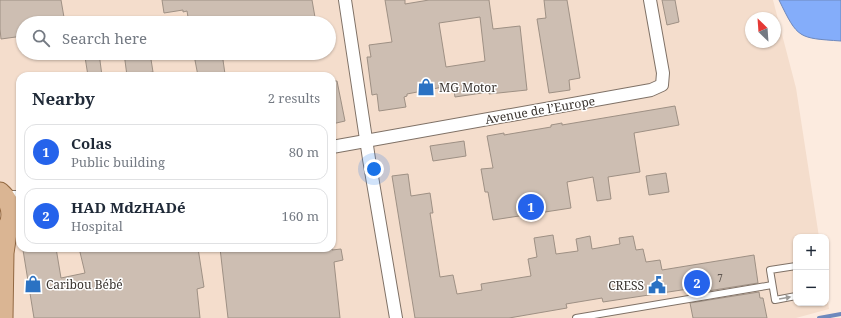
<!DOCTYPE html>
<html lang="en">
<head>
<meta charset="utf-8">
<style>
	body { margin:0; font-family:"Noto Serif",serif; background:#f2f2f3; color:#1f2937 }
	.controls { position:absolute; right:12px; bottom:12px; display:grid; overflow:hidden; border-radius:8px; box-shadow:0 1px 3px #0004 }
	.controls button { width:36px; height:36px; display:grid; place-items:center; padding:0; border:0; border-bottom:1px solid #e0e1e3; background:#fff; color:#1f2937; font:20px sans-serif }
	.compass { position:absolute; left:745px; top:12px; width:36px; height:36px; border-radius:50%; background:#fff; box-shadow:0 1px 3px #0004; rotate:335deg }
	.you { position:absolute; left:374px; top:169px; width:14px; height:14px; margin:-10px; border:3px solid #fff; border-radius:50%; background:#1a73e8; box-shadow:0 0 0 6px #1a73e833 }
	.badge { display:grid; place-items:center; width:26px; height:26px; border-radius:50%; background:#2563eb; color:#fff; font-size:13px; font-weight:700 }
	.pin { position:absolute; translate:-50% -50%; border:2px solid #fff; box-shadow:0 1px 4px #0006 }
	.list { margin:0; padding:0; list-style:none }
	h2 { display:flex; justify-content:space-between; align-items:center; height:52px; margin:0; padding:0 16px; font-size:17px }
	h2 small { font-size:13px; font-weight:400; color:#747a83 }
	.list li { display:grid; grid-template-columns:26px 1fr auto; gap:12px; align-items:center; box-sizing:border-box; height:56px; margin:0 8px 8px; padding:0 8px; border:1px solid #e0e1e3; border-radius:12px }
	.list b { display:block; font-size:15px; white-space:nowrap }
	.list p { margin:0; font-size:13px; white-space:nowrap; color:#747a83 }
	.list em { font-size:13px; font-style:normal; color:#747a83 }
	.icon { flex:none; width:22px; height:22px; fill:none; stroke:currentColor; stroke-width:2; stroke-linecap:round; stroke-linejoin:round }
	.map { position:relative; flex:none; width:841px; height:318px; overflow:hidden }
	.search { position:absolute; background:#fff; box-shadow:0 1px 3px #0004; left:16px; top:16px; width:320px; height:44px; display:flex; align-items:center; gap:10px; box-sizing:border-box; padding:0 14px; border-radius:22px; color:#747a83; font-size:15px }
	.panel { position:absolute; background:#fff; box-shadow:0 1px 3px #0004; left:16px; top:72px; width:320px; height:180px; border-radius:12px }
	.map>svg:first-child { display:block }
</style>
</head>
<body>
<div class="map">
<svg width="841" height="318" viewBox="0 0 841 318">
	<rect width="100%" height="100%" fill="#fcebdf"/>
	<!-- built -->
	<path fill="#f4ddcc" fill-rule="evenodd" d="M0,0H773L796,88L819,237H796V303H826V286L829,309L796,318H0ZM751,18H775V42H751ZM23,23H329V53H23ZM20,76H332V248H20Z"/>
	<!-- water -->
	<path fill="#84adfa" stroke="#6e89bd" d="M779,0H841V41C798,38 798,39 779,0Z"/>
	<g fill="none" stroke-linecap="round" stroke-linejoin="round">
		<!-- stream -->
		<path stroke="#6e89bd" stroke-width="4" d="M819,318L841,314"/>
	</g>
	<!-- building -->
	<g fill="#cdbeb2" stroke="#9e9084" fill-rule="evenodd">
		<path d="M0,0H61L65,23H23V36L1,39L0,29Z"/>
		<path d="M162,0H312L316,23H189L187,11L183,12V10L164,13Z"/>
		<path d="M385,0H405V4L429,0H489L493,29L520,26L527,90L489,94V92L455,97L453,85L407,94V96L404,97L406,107L379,111L377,94L372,95L367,57H371L369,45L392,42ZM480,17L485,61L446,67L439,23Z"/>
		<path d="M544,0H567L580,78L569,80L570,90L549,93L537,19L546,18Z"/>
		<path d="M662,0H675L679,22L667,25Z"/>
		<path d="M87,53H99L102,76H88L85,57H87Z"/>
		<path d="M124,53H150L153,72L127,76Z"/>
		<path d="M205,53H222L225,74L216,76H198L194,55Z"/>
		<path d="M332,81H337L345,121L332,124Z"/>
		<path d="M675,106L679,125L634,133L640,172L608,177L611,199L597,201L593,177L567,182L571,208L493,220L488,192H485L481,169L493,168L487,136L504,133V135L551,127V125L562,123V125Z"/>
		<path d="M464,141L466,156L433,161L430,146Z"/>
		<path d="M666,173L669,192L649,195L646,176Z"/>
		<path d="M408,174L411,196L430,193L433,213H430L440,277L453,275L457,294L482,290L481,284L531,276L528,259L537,257L534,238L553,235L556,254L578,251L576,239L590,236L592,249L620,244L619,238L633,236L636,250L643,249L646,262L660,260L662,270L754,255L758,283L689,294L688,289L603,302L602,298L566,304L567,308L509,318H415L392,176Z"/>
		<path d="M36,248H56L61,278L85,273L79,248H198L204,287L197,289L200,318H34L23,250Z"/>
		<path d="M220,248H332V250L341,249L343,260L334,262L340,318H228Z"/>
		<path d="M759,292L760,298H763L767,318H693L690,303Z"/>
	</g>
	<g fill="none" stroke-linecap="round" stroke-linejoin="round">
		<!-- lane casing -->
		<g stroke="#7f7166" stroke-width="8">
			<g id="lane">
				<path d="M796,266L770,270L775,300L796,296"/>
				<path d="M576,318L772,285"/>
			</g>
		</g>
		<!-- street casing -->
		<g stroke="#7f7166" stroke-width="14">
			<g id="street">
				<path d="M345,0L369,159L396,318"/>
				<path d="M332,147L651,90L662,85L663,73L650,0"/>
				<path d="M5,197H20"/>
			</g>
		</g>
		<!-- primary casing -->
		<g stroke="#926841" stroke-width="21">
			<g id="primary">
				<path d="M0,192C13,203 16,224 0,235"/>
				<path d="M3,318L4,253L8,226"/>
			</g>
		</g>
		<!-- lane -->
		<use href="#lane" stroke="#fff" stroke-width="6"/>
		<!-- street -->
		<use href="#street" stroke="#fff" stroke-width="12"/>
		<!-- primary -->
		<use href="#primary" stroke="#dab593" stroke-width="19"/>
	</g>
	<!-- one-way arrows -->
	<defs><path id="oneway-solid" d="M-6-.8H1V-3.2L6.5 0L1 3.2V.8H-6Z"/></defs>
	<use fill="#9c9a97" href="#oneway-solid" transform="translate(785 298) rotate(-10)"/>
	<!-- icons -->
	<defs>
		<g id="shop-bare" transform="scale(1.38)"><path d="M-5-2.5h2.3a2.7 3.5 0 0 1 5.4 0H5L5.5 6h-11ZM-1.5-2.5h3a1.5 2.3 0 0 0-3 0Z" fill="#2b72c3" stroke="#fff" stroke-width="2.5" paint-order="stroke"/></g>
		<g id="civic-bare" transform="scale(1.38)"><path d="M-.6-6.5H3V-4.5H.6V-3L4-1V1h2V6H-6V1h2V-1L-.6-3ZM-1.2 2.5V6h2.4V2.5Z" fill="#2b72c3" stroke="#fff" stroke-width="2.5" paint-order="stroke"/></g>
	</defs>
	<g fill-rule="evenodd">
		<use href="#shop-bare" x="426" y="87"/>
		<use href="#shop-bare" x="33" y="284"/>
		<use href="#civic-bare" x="657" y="285"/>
	</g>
	<g text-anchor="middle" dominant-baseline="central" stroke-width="3" stroke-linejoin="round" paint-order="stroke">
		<!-- number labels -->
		<g font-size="10" fill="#5f5650">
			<text x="720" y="278">7</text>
		</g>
		<!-- poi labels -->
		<g font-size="12" fill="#3a342f" stroke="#fff" text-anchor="start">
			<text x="439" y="87">MG Motor</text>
			<text x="46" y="284">Caribou Bébé</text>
			<text x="644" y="285" text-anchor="end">CRESS</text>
		</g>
		<!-- street labels -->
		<g font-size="12" fill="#3a342f" stroke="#fff">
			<text transform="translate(540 110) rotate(-10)">Avenue de l’Europe</text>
		</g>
	</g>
</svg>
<div class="controls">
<button>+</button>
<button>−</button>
</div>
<svg class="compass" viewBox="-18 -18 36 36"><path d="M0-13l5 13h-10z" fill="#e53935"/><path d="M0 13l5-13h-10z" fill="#747a83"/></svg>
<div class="you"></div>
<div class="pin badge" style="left:531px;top:207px">1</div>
<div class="pin badge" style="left:697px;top:283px">2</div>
<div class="search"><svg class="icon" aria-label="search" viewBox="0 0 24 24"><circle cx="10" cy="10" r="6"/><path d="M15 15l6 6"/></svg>Search here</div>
<section class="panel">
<h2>Nearby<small>2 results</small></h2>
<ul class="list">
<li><span class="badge">1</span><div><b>Colas</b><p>Public building</p></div><em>80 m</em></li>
<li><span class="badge">2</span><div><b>HAD MdzHADé</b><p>Hospital</p></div><em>160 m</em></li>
</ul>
</section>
</div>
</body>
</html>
